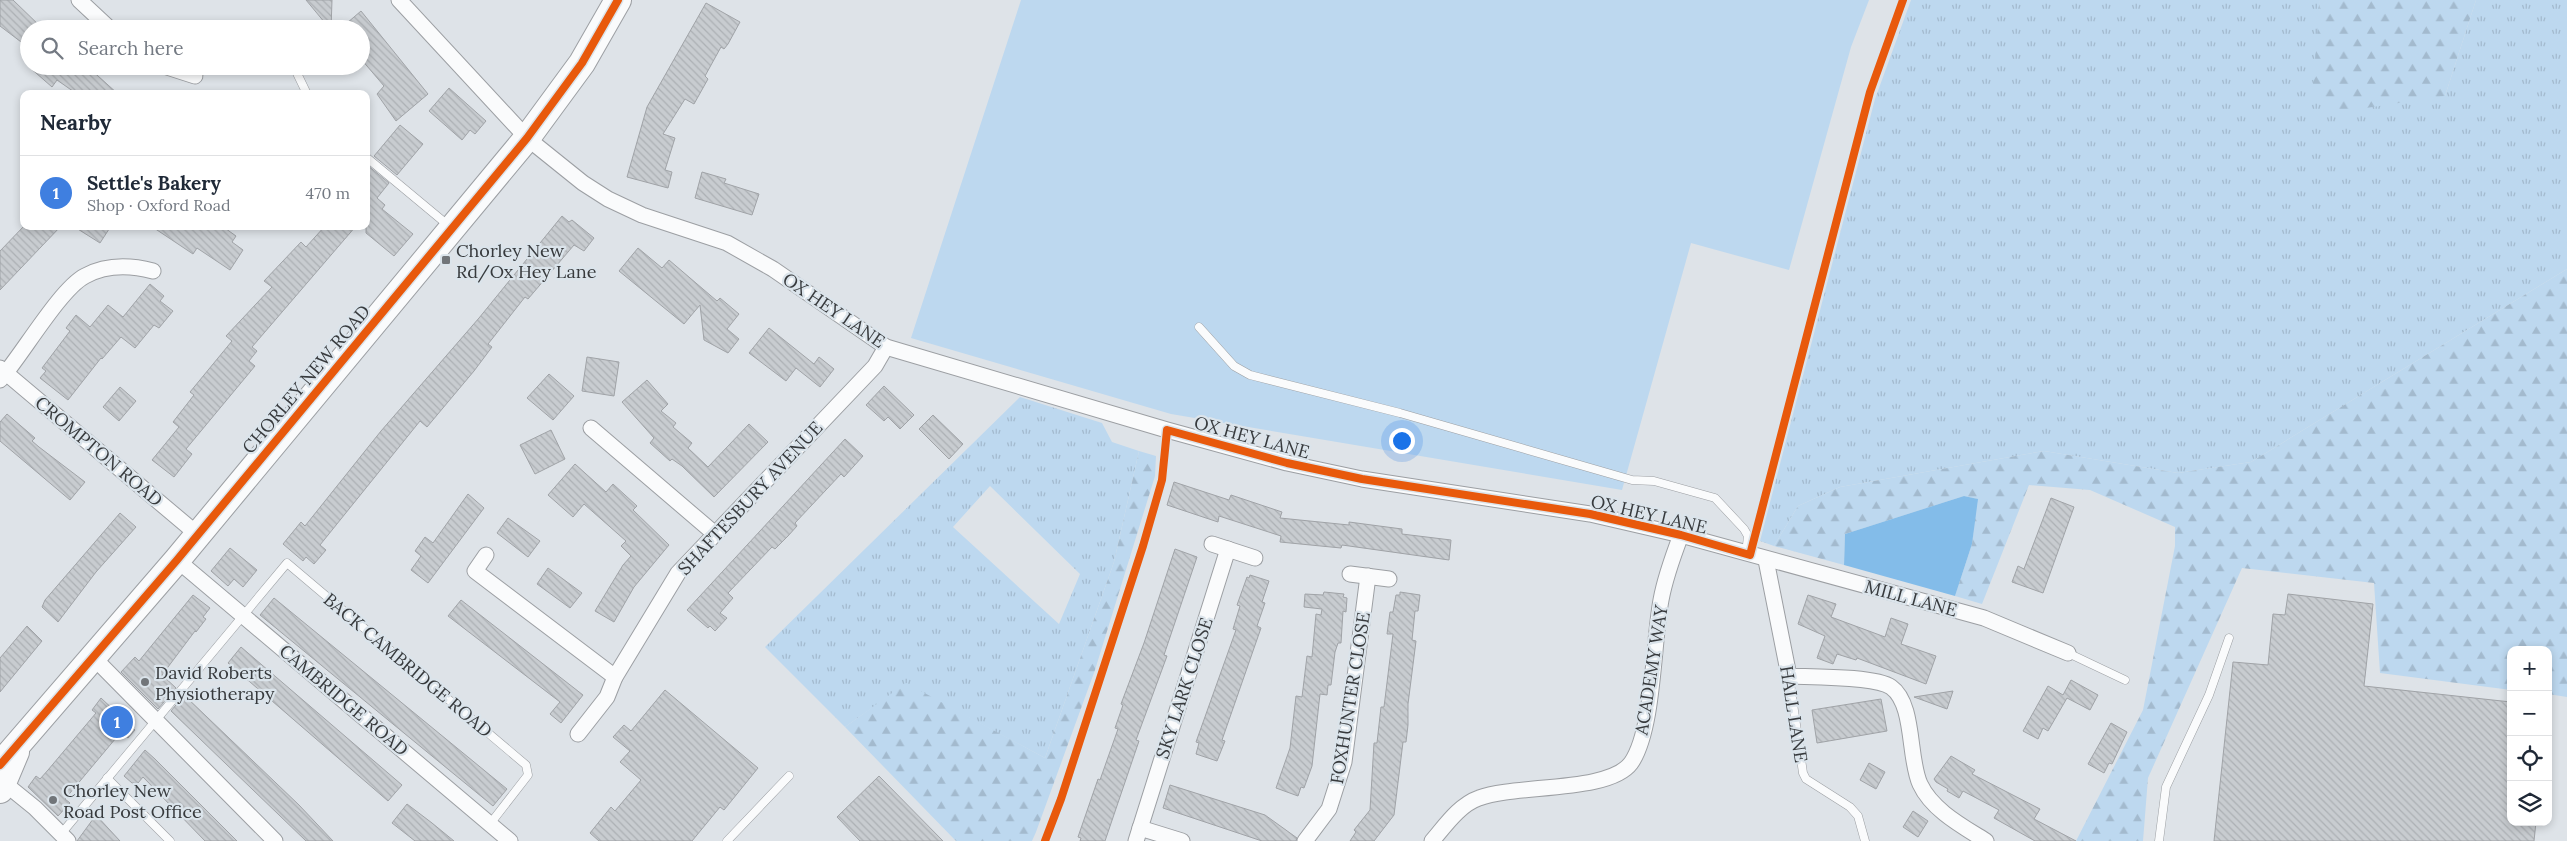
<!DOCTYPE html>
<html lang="en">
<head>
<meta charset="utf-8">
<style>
	body { margin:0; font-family:Lora,serif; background:#f2f2f3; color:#1f2937 }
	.controls { position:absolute; right:15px; bottom:15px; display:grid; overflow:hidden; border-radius:10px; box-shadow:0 2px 8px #0003 }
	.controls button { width:45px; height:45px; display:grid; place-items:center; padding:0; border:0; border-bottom:1px solid #e0e1e3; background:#fff; color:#1f2937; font:25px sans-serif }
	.you { position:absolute; left:1401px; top:440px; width:18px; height:18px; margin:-12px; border:4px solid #fff; border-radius:50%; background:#1a73e8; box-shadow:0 0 0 8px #1a73e833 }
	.badge { display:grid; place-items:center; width:32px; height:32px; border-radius:50%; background:#db2777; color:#fff; font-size:16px; font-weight:700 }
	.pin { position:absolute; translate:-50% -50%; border:2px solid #fff; box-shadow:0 1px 5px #0006 }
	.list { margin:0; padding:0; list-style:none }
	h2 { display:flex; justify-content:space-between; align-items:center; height:65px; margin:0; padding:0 20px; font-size:21px }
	h2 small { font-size:16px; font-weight:400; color:#747a83 }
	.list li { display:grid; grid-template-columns:32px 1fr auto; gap:15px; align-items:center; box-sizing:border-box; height:75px; padding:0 20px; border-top:1px solid #e0e1e3 }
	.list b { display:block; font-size:19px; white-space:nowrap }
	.list p { margin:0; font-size:16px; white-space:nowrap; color:#747a83 }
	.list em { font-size:16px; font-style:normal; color:#747a83 }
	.icon { flex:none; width:28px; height:28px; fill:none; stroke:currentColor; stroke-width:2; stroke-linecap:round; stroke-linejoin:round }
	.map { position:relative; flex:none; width:2567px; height:841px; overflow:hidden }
	.search { position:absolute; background:#fff; box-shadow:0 2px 8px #0003; left:20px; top:20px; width:350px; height:55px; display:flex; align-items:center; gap:12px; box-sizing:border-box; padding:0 18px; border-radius:28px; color:#747a83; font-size:19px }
	.panel { position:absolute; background:#fff; box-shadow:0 2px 8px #0003; left:20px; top:90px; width:350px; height:140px; border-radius:10px }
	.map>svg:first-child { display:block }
</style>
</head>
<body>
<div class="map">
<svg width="2567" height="841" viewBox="0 0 2567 841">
	<defs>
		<pattern id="grass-tufts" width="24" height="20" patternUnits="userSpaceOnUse" patternTransform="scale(1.25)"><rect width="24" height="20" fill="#bdd8ef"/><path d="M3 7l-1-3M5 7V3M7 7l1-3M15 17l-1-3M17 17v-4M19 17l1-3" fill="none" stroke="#a3bace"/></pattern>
		<pattern id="forest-firs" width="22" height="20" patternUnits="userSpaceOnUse" patternTransform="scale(1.25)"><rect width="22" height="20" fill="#bdd8ef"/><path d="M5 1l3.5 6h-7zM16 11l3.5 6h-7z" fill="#a3bace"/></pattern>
		<pattern id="building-back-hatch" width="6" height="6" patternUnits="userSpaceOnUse" patternTransform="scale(1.25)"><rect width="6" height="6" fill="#c8ccd0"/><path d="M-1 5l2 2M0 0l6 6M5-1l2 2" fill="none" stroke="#acb0b4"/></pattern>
	</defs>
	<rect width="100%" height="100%" fill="#dee3e8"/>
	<!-- grass -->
	<g fill="url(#grass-tufts)" fill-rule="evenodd">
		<path d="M1911,0H2320L2319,26L2445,96L2476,0H2567V269L2251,462L2178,473L2044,451L1840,487L1798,506L1774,546L1760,541L1875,99Z"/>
		<path d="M1020,397L1102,423L1112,442L1139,451L1114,562L1045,758L906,684L845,727L765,647ZM990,486L1080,574L1059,624L953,527Z"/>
	</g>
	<!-- forest -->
	<g fill="url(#forest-firs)">
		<path d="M2320,0H2476L2445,96L2333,113L2312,97Z"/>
		<path d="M2567,269V697L2548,694V650H2511V690L2380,673L2374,583L2242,568L2148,778L2143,841H2076L2143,710L2175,546V527L2090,490L2029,485L1982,604L1955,596L1972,544L1977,499L1964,496L1845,534L1844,565L1774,546L1798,506L1840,487L2044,451L2178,473L2251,462Z"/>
		<path d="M1139,451L1156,456L1155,476L1095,670L1036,832L1032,841H956L845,727L906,683L1045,758L1114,562Z"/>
	</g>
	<!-- pitch -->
	<path fill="#bdd8ef" d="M1021,0H1869L1851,47L1789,270L1691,243L1622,490L1171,414L911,338Z"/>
	<!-- water -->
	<path fill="#83bce9" d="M1964,496L1978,499L1972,544L1955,596L1844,565L1845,534Z"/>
	<!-- building -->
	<g fill="url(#building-back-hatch)" stroke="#a0a3a7">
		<path d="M0,0H13L43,29H29V48L0,26Z"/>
		<path d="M306,0H332L331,29H330Z"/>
		<path d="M706,3L740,22L728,44L724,49L721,47L705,76L708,79L694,104L685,99L663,134L675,138L665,170L672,172L668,188L627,177L647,107Z"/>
		<path d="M361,11L428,94L396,121L377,94L384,86L361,59V29H340Z"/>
		<path d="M28,66H87L118,94H77L57,80L52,87Z"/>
		<path d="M449,88L486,121L475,134L470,130L462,140L429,111Z"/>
		<path d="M400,125L423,144L397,175L374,156Z"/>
		<path d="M367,165L389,183L377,198L385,205L382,209L413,234L394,256L366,233Z"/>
		<path d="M702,172L726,179L724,183L759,194L752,215L695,198Z"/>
		<path d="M562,216L569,222L572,220L594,238L584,251L574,245L528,299L525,297L492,339L488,344L492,347L474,371L427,427L420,421L320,545L326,550L314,564L306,557L303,561L283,544L301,522L305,526L381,431L479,318Z"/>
		<path d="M24,226H61L0,290V251Z"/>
		<path d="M73,226H111L100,243Z"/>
		<path d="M151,226H222L236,236L232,242L243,250L230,270L197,248L193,254Z"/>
		<path d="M325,226H356L252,347L257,351L249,361L255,366L186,449L192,454L174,477L152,460L179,427L173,422L194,395L190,392L232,341L226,336L272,287L264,281L301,242L306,247Z"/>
		<path d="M638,248L662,268L669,260L717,301L720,298L739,314L727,329L739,339L728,353L704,340L700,305L684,324L619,271Z"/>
		<path d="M150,284L164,296L160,301L173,311L159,328L154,325L135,348L121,337L102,359L101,358L68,400L40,378L46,371L42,368L70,331L66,328L76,315L90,327L108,305L123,317Z"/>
		<path d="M769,328L814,364L819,357L834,369L820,387L796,368L786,381L749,353Z"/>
		<path d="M587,357L619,362L614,396L582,391Z"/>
		<path d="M549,374L574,396L553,420L527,398Z"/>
		<path d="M647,380L668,404L661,411L676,423L673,427L692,443L688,448L708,467L749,424L768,442L714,497L682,466L672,459L670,461L650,443L654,438L622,402Z"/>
		<path d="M884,386L914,415L900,429L888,417L884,421L866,405Z"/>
		<path d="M120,387L136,401L119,421L103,407Z"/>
		<path d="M7,414L35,438L32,441L39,447L85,482L70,500L0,441V422Z"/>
		<path d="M933,415L963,444L949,459L919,429Z"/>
		<path d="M551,430L565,459L535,474L520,445Z"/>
		<path d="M845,439L863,456L844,477L841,474L795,523L797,526L788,536L775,549L772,547L728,593L733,598L720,613L727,618L715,631L710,626L708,628L687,610Z"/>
		<path d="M575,464L606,492L613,484L637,506L633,510L669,545L634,587L614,622L595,611L623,565L631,556L621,546L626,541L584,504L573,517L548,495Z"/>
		<path d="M1174,482L1229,500L1231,495L1282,512L1280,518L1349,525V522L1402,529V534L1451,540L1449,560L1342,545L1341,548L1280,542L1281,536L1219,516L1218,522L1167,505Z"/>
		<path d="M468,494L484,508L428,583L411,570L421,556L415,551L425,537L433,543Z"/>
		<path d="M2051,498L2074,507L2043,593L2012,582L2018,566L2024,569Z"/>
		<path d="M120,513L136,527L96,572L58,622L42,607L45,600Z"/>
		<path d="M508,518L540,541L528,557L497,533Z"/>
		<path d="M230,548L257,570L243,587L234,579L228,586L211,571Z"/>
		<path d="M1175,549L1197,557L1164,655L1167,656L1136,740L1139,741L1105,841H1080L1081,838L1078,837L1098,779L1100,780L1118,729L1115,728L1123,705L1121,704L1144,643Z"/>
		<path d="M548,568L582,593L570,608L537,584Z"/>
		<path d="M1250,575L1269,581L1262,602L1265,603L1257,626L1261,628L1222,740L1225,741L1217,761L1196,754L1199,743L1196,742L1236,630L1233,629L1240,606L1237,605L1247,577L1249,578Z"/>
		<path d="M1324,592L1344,594L1343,597L1347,598L1346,612L1343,611L1341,643H1338L1335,652L1331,685H1328L1327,695L1320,694L1312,766L1304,788L1301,787L1298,796L1276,788L1290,748L1296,696L1302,697L1307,656L1312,657L1316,614L1321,615L1322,609L1304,607L1305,594L1323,595Z"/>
		<path d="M1400,592L1420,595L1418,611H1415L1412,640L1416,641L1408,704V725L1406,742H1403L1394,815L1374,841H1350L1356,832L1354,830L1370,810L1374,743H1377L1381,707H1384L1393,634H1387L1390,612H1393L1396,595H1400Z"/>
		<path d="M2288,594L2373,604L2364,686L2511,702V822H2536L2534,841H2214L2233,662L2268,665L2273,614L2285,615Z"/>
		<path d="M193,595L210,608L203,617L206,619L196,632L195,631L162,675L176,688L158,709L121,672L135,657L139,661Z"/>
		<path d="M1808,595L1836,604L1831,617L1885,637L1891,618L1908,624L1901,644L1936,656L1926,684L1857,658L1856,660L1837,654L1833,664L1817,658L1825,636L1798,624Z"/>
		<path d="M274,598L507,789L493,806L260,615Z"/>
		<path d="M461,600L583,695L561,723L550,714L560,702L448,616Z"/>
		<path d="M27,626L42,641L0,692V658Z"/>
		<path d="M241,647L402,785L388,801L228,663Z"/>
		<path d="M2071,680L2098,695L2090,710L2067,698L2048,731L2043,728L2038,739L2023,731L2048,686L2063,695Z"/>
		<path d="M665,690L758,768L724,810L720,807L692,841H599L590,833L611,807L615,811L641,780L620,762L630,751L613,737L624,725L631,731Z"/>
		<path d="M1953,691L1947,709L1914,697Z"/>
		<path d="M184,695L299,805L333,841H306L171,711Z"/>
		<path d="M101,698L135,730L128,738L121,732L65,799L70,803L58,816L28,787L36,776L40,779L48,770L96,713L92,710Z"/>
		<path d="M1881,699L1887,731L1817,743L1812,710Z"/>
		<path d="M2111,723L2127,732L2112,764L2109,763L2104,773L2088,764Z"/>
		<path d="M145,750L155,759L237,841H205L143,777L138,783H132L124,776Z"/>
		<path d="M1951,756L1975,770L1972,774L2040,809L2034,819L2076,841H2035L1994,818L1999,810L1963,791L1959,798L1947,791L1948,789L1936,782L1934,779Z"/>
		<path d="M1869,763L1885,772L1876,789L1860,780Z"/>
		<path d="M879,776L943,841H860L837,817Z"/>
		<path d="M1170,785L1265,815L1297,838L1296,841H1262L1163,808Z"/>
		<path d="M407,804L432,823L454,841H415L392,823Z"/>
		<path d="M1913,811L1928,821L1918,837L1903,827Z"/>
		<path d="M96,815L120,841H77Z"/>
	</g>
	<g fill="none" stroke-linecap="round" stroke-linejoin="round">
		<!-- lane casing -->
		<g stroke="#9c9fa3" stroke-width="9">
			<g id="lane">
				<path d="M294,67L307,94"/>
				<path d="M366,157L449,226"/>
				<path d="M1199,327L1234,366L1250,375L1400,413L1632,480L1654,481L1715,498L1744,529L1748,536L1746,554"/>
				<path d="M2068,653L2125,680"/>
				<path d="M1789,676L1803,773L1806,779L1850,807L1858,816L1865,841"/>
				<path d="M107,778L170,841"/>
				<path d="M61,834L287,563L526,765L528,775L490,824"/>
				<path d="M727,841L789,776"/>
				<path d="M2159,841L2166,787L2209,695L2229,638"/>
			</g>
		</g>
		<!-- street casing -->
		<g stroke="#9c9fa3" stroke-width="17">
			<g id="street">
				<path d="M79,0L110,29"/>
				<path d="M399,0L527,138L583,183L608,199L642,215L727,243L773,269L886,347L1167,430L1287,463L1362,479L1590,514L1681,535L1984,618L2068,653"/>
				<path d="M164,66L195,76"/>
				<path d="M0,368L197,534"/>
				<path d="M0,380C22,355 60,289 85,276C107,264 130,265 153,271"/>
				<path d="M591,428L715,534"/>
				<path d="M1212,544L1255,558"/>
				<path d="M486,555L475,571L615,677"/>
				<path d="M177,560L510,841"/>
				<path d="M1766,560L1789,676C1811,677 1875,676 1891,687C1915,704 1908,758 1920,784C1932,810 1962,826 1986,841"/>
				<path d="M1350,574L1389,579"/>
				<path d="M93,657L275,841"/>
				<path d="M578,734L607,697L615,677L678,573L875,366L886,347"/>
				<path d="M3,782L35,808L68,841"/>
				<path d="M1140,828L1182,841"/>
				<path d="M1136,841L1228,549"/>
				<path d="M1305,841L1329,809L1344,762L1368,576"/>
				<path d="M1432,841C1445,826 1459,805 1479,798C1515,784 1609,793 1631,763C1654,730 1653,642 1661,600C1665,578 1673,556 1681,535"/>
			</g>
		</g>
		<!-- highway casing -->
		<g stroke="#9c9fa3" stroke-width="28">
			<g id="highway">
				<path d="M0,765L177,560L527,138L582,63L618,0"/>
				<path d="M0,790L16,752"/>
			</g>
		</g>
		<!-- lane -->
		<use href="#lane" stroke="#fafbfc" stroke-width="8"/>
		<!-- street -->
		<use href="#street" stroke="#fafbfc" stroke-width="15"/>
		<!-- highway -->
		<use href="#highway" stroke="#fafbfc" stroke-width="26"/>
		<!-- cycleway casing -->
		<g stroke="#dbe4eb" stroke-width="11">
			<g id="cycleway">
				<path d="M0,765L177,560L527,138L582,63L618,0"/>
				<path d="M1045,841L1061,799L1143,546L1162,480L1167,430L1287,463L1362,479L1590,514L1681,535L1750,555L1870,92L1903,0"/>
			</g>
		</g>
		<!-- cycleway -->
		<use href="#cycleway" stroke="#e8590c" stroke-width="8"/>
	</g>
	<!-- markers -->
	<g fill="#717579" stroke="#dbe4eb" stroke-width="2">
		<rect x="441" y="255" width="10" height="10" rx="2.5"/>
		<circle cx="145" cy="682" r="5"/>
		<circle cx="53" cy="800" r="5"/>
	</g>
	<g text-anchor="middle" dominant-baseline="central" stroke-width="4.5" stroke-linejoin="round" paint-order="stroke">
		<!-- poi labels -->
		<g font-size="18" fill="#373a3d" stroke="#dbe4eb" text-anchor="start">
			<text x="456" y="250">Chorley New<tspan x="456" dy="21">Rd/Ox Hey Lane</tspan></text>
			<text x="155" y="672">David Roberts<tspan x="155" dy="21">Physiotherapy</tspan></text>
			<text x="63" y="790">Chorley New<tspan x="63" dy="21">Road Post Office</tspan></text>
		</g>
		<!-- street labels -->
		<g font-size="18" fill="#373a3d" stroke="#dbe4eb">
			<text transform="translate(834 310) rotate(34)">OX HEY LANE</text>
			<text transform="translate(306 379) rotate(-50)">CHORLEY NEW ROAD</text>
			<text transform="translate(1252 437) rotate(15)">OX HEY LANE</text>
			<text transform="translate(99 451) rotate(40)">CROMPTON ROAD</text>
			<text transform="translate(750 498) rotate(-47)">SHAFTESBURY AVENUE</text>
			<text transform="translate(1649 514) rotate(13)">OX HEY LANE</text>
			<text transform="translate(1911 598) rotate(15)">MILL LANE</text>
			<text transform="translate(408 665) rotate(40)">BACK CAMBRIDGE ROAD</text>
			<text transform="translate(1651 670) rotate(-81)">ACADEMY WAY</text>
			<text transform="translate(1184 688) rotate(-72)">SKY LARK CLOSE</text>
			<text transform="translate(1350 698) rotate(-81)">FOXHUNTER CLOSE</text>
			<text transform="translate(344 700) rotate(40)">CAMBRIDGE ROAD</text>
			<text transform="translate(1794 714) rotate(81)">HALL LANE</text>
		</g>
	</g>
</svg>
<div class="controls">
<button>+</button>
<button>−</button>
<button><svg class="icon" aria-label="locate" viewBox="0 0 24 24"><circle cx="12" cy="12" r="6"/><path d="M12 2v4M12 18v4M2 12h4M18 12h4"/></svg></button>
<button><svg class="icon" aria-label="layers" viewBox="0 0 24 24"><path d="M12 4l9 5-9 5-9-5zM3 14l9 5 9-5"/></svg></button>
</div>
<div class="you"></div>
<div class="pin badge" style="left:117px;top:722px;background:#3f7fe0">1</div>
<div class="search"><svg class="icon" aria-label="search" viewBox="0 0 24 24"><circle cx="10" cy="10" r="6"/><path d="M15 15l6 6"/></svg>Search here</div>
<section class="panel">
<h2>Nearby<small></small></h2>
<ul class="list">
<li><span class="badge" style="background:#3f7fe0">1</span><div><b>Settle's Bakery</b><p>Shop · Oxford Road</p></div><em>470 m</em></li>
</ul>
</section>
</div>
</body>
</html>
